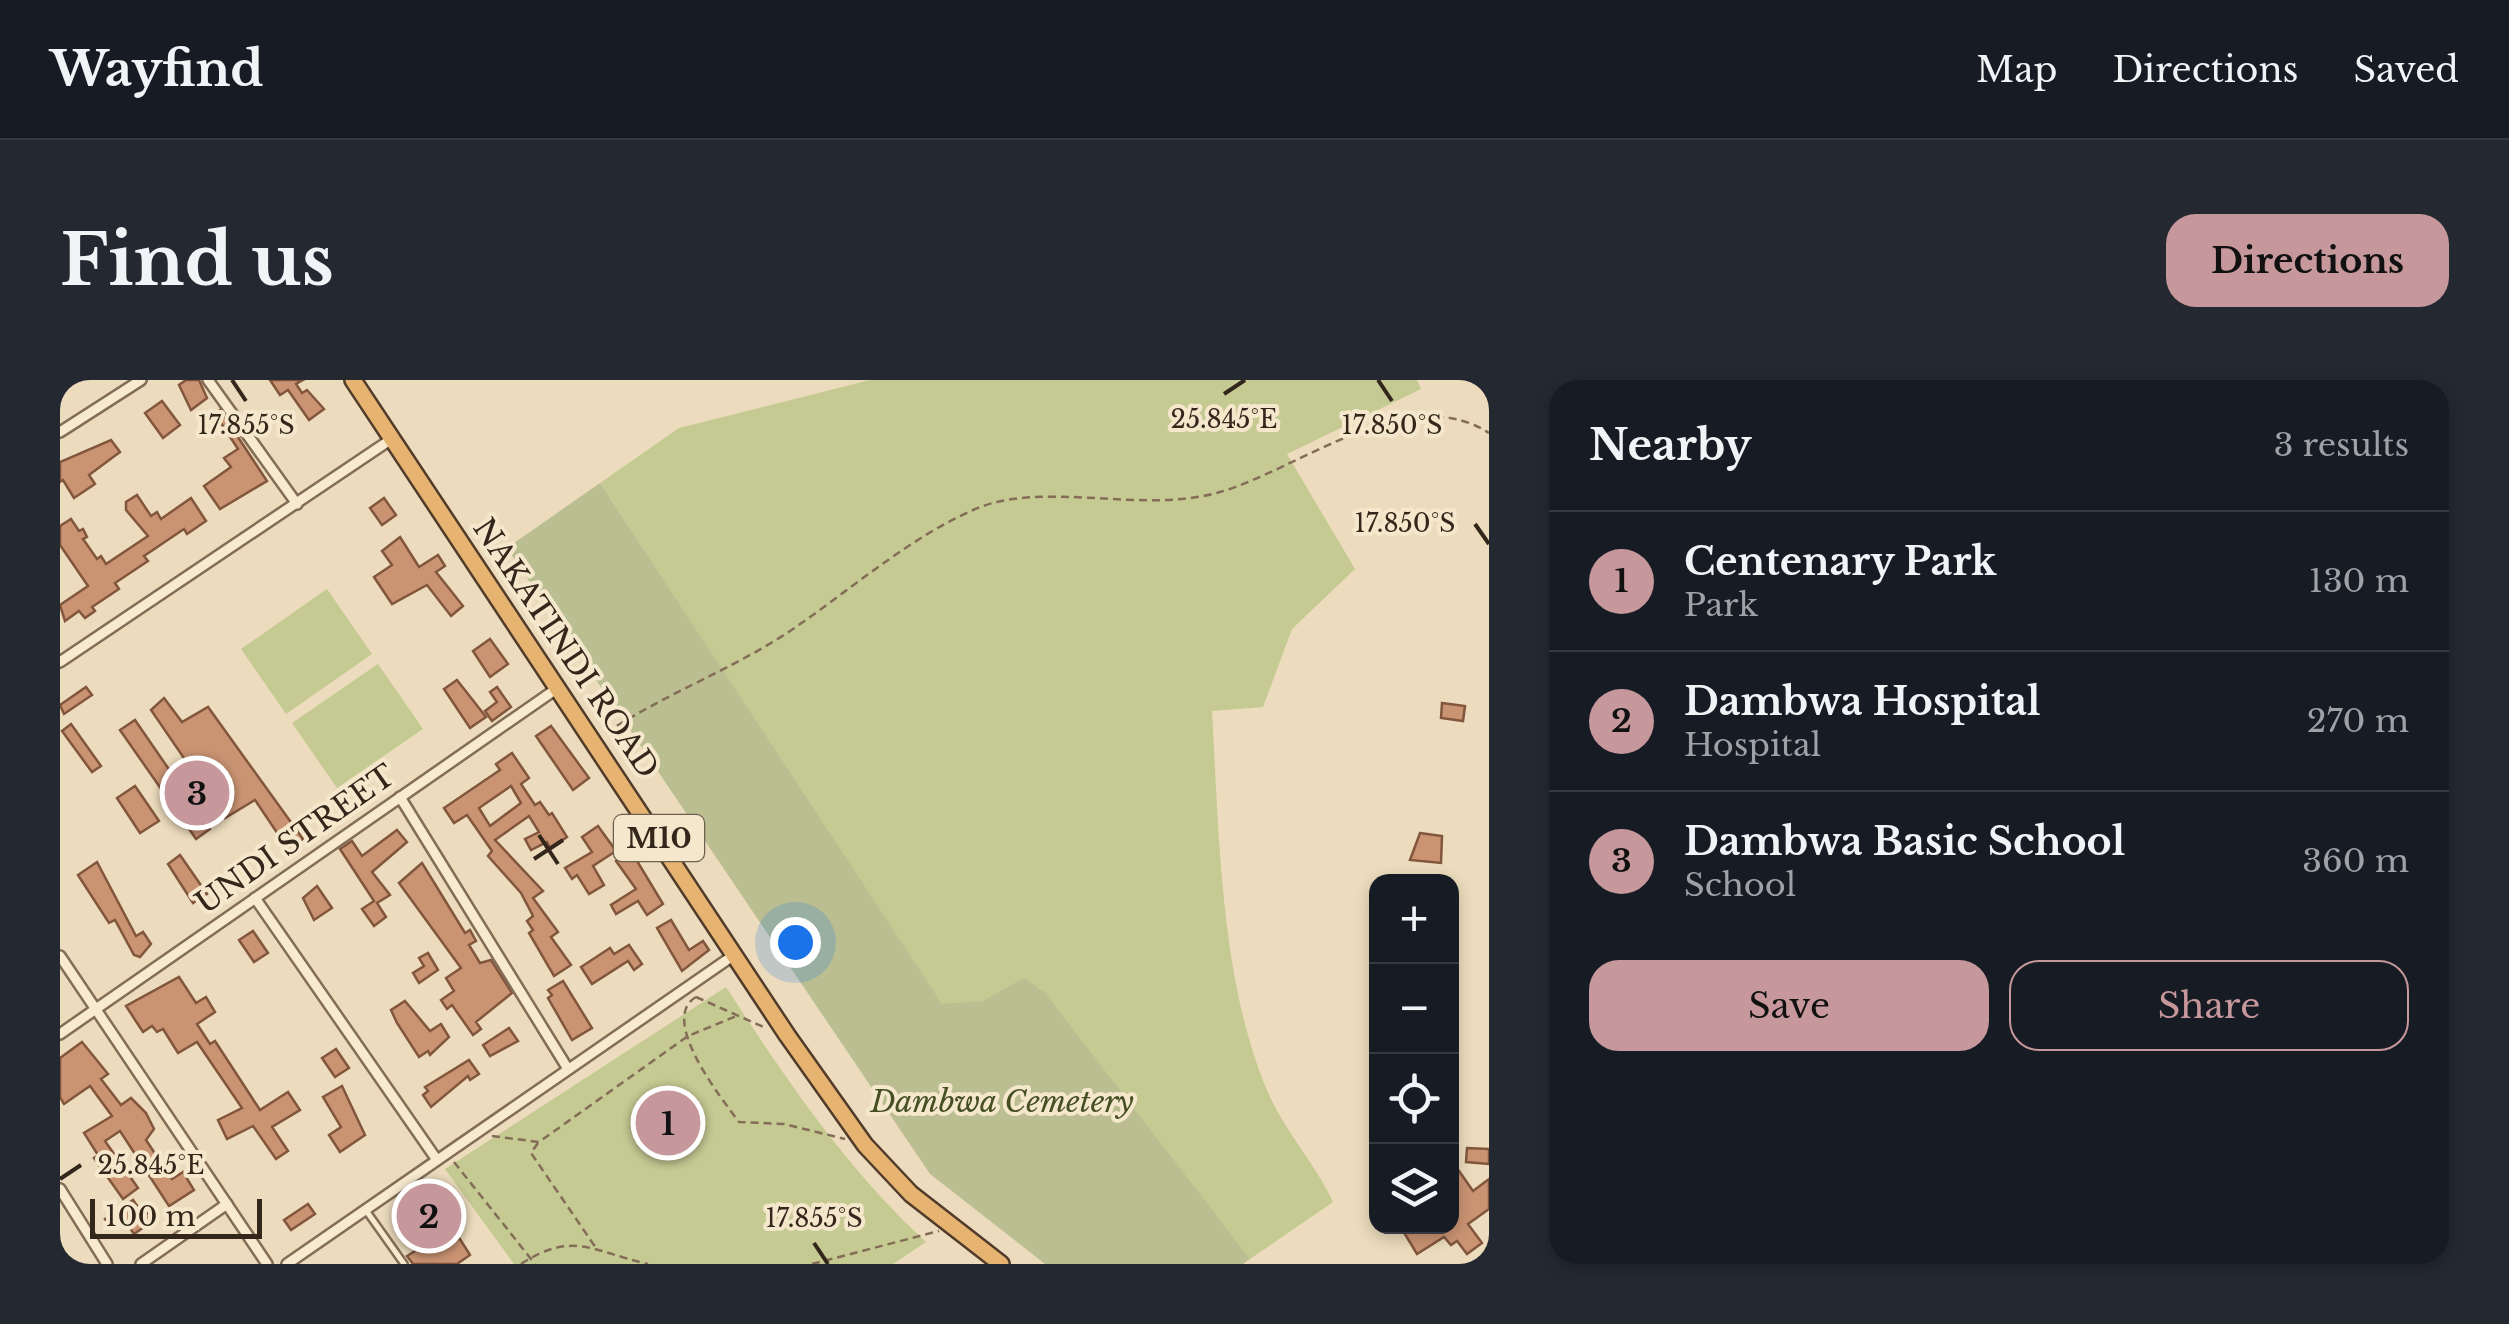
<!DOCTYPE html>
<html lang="en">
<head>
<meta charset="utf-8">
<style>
	body { margin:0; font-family:"Libre Baskerville",serif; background:#242831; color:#f1f3f6 }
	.controls { position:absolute; right:30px; bottom:30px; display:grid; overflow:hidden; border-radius:20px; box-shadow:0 5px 15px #0003 }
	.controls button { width:90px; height:90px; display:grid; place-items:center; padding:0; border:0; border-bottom:2px solid #363941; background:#171b24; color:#f1f3f6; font:50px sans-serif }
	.scale { position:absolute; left:30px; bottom:25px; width:172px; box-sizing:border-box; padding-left:10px; border:5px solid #33261b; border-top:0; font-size:28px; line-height:35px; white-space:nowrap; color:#33261b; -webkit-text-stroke:8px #f4e7cc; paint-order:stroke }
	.you { position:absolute; left:735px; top:562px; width:35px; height:35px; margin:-25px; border:8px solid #fff; border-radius:50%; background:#1a73e8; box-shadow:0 0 0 15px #1a73e833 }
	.badge { display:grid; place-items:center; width:65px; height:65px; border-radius:50%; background:#c6989c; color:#111; font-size:32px; font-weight:700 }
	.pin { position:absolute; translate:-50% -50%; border:5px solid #fff; box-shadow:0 2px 10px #0006 }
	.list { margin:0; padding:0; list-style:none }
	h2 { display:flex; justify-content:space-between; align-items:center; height:130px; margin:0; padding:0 40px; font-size:42px }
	h2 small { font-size:32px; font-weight:400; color:#9ea1a6 }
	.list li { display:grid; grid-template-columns:65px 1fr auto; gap:30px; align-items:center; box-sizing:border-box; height:140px; padding:0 40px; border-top:2px solid #363941 }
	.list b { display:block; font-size:38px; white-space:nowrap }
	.list p { margin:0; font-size:32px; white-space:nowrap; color:#9ea1a6 }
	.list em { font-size:32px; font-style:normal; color:#9ea1a6 }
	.actions { display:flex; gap:20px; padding:30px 40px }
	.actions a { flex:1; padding:22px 0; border:2px solid #c6989c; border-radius:30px; text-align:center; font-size:35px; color:#c6989c }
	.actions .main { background:#c6989c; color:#111 }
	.icon { flex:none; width:55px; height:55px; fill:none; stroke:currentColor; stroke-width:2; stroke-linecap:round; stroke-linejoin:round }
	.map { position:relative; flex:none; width:1429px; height:884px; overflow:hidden; border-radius:30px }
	header { display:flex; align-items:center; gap:60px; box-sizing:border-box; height:140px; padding:0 50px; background:#171b24; border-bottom:2px solid #363941 }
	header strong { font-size:48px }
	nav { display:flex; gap:55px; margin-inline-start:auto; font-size:35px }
	.intro { display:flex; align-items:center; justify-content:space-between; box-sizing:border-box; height:240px; padding:0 60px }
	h1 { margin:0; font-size:70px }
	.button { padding:25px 45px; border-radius:30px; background:#c6989c; color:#111; font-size:35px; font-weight:700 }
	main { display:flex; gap:60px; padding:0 60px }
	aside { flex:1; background:#171b24; border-radius:30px; box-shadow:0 5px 15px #0003 }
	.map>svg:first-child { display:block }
</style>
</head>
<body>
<header>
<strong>Wayfind</strong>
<nav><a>Map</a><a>Directions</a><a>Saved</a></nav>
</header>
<div class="intro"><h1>Find us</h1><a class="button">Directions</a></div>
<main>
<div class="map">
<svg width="1429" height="884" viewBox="0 0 1429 884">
	<rect width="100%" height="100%" fill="#ecdcbd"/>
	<!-- green -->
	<g fill="#c5c992">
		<path d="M810,0H1357L1361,9L1227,74L1295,189L1232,249L1203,327L1152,331C1159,452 1160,606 1210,717C1227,754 1256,785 1273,822L1190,879L964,599L922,621L882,625L540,103L619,48Z"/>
		<path d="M267,209L312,274L226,334L181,269Z"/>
		<path d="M318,284L363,349L277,408L232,343Z"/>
		<path d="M666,607C725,698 786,788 866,862L833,884H454L385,789Z"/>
	</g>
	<!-- cemetery -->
	<path fill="#babe91" d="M540,103L882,624L922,621L964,598L985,613L1190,879L1183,884H985L870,794L447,168Z"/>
	<!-- building -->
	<g fill="#ca9473" stroke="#82563d" stroke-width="2.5" fill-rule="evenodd">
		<path d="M126,0H139L147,18L131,30L119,5Z"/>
		<path d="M210,0H243L236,4L242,13L247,10L264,29L249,40L228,10L220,15Z"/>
		<path d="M102,21L120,45L103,58L85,33Z"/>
		<path d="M160,30L207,101L160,129L144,106L171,87L164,78L178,69L155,34Z"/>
		<path d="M51,60L60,72L29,95L35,104L14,118L3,100L0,102V82Z"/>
		<path d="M77,115L91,136L97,132L101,139L131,118L146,141L127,154L124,149L84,176L88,181L55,203L59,209L32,227L35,231L25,238L19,231L5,241L0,225L28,206L0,165V146L11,139L19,151L23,149L27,157L23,159L37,179L41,176L46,184L88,156L66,130V122Z"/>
		<path d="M324,118L336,135L322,145L310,128Z"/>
		<path d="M340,157L359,187L378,175L385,186L376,192L403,226L391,236L367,205L332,224L314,197L332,185L322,171Z"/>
		<path d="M430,259L448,284L430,297L413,271Z"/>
		<path d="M397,300L426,337L410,348L384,309Z"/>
		<path d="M26,307L32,315L4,334L0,325Z"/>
		<path d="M437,307L451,327L432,341L425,331L437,322L430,312Z"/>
		<path d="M104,318L122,342L148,327L243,459L228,469L195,420L165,438L91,330Z"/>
		<path d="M1382,323L1405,326L1403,341L1381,338Z"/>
		<path d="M75,340L150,449L136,459L60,350Z"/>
		<path d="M11,344L41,386L32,392L2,351Z"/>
		<path d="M491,346L529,398L513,410L476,356Z"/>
		<path d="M452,373L469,398L461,404L475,425L480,422L489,435L492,433L507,457L490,468L487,462L471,470L465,459L479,452L469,436L435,460L483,511L473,518L498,552L491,557L511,585L494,596L469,553L473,550L467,541L473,536L461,513L428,476L432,471L407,435L394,443L384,428L440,390L436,384ZM451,406L461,423L430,446L419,428Z"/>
		<path d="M75,406L99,441L80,453L57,418Z"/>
		<path d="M538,446L556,471L533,486L544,505L529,514L517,495L512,499L505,488L532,472L522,457Z"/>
		<path d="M337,450L347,462L312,492L330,515L317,523L326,537L314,546L302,529L314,521L280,469L292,461L302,476Z"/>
		<path d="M1360,453L1382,456L1381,483L1350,480Z"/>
		<path d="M571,471L603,524L587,535L578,521L556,534L551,525L576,509L556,481Z"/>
		<path d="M120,475L147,514L133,523L108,484Z"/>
		<path d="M37,482L76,556L83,552L91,564L80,577L74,575L55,540L49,543L18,495Z"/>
		<path d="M362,483L405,553L410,550L416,561L409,565L420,583L431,580L452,613L416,642L421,649L413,655L392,625L387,629L381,620L394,611L386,598L401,588L339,503Z"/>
		<path d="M257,506L272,528L254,540L243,518Z"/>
		<path d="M611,540L629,570L643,561L649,570L622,591L597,548Z"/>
		<path d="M193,551L208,573L194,582L179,560Z"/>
		<path d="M569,565L582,584L574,590L568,581L532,604L521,587L550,568L554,574Z"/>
		<path d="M368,573L378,590L359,603L353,593L364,586L359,578Z"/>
		<path d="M119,597L136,623L146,617L155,632L137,644L150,664L155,661L200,730L228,712L240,730L212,747L228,771L216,779L193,746L167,759L158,740L182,728L137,662L118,673L103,649L97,652L92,646L83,652L66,626Z"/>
		<path d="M503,601L532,648L512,660L488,618L492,615L488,610Z"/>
		<path d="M345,621L370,651L381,644L389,657L370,675L368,671L359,677L337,643L331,630Z"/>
		<path d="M449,648L458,661L430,676L423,665Z"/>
		<path d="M22,662L48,694L41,699L61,725L71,718L86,733L94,749L86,760L112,799L123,792L134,810L109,826L60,751L45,761L78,808L63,819L34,778L38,775L24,753L52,736L30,706L4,724L0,717V678Z"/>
		<path d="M276,669L289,688L275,697L262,678Z"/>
		<path d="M409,680L419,694L410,700L408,696L371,727L363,715L368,711L365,707Z"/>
		<path d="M282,706L305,755L280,772L269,755L281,747L263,717Z"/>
		<path d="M1407,768L1429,769V784L1406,782Z"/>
		<path d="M1399,791L1413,811L1429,799V829L1408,844L1422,863L1407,874L1397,861L1391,865L1384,857L1357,874L1340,846H1392V796Z"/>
		<path d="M73,820L81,831L86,834L91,831L97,838L74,854L63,838L50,847L45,839Z"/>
		<path d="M248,824L255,834L231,850L224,840Z"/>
		<path d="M370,845L378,858L393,848L410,875L397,884H353L347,876L358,869L351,858Z"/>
	</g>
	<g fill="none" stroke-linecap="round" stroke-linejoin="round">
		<!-- service casing -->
		<g stroke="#836d57" stroke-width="10">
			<path id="service" d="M305,829L344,884"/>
		</g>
		<!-- minor casing -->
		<g stroke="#836d57" stroke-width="14">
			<g id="minor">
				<path d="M148,0L237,124"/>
				<path d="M0,52L81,0"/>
				<path d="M0,282L333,58"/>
				<path d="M340,417L508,689"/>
				<path d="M195,518L377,780"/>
				<path d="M0,576L207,884"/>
				<path d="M0,654L499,307"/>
				<path d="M0,809L47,884"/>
				<path d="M81,884L167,824"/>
				<path d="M227,884L674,575"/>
			</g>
		</g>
		<!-- trunk casing -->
		<g stroke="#513b2b" stroke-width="20">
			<path id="trunk" d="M293,0L727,655L805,765L851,814L941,884"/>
		</g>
		<!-- path -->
		<g stroke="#836d57" stroke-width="2.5" stroke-dasharray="8 5" stroke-linecap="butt">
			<path d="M546,353C603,315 666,292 724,255C786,214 845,160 913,130C981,99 1083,135 1160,112C1238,90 1348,0 1429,53"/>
			<path d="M636,617C598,639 662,719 679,742L724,744L785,759"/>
			<path d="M636,617L706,648"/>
			<path d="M432,756L479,762L628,656L679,635"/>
			<path d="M478,763L471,773L536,868"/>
			<path d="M394,782L475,884"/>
			<path d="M461,884C513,850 534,872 588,884"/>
			<path d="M752,884L879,851"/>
		</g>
		<!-- service -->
		<use href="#service" stroke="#f8eacf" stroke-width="5"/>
		<!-- minor -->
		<use href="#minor" stroke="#f8eacf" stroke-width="9"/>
		<!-- trunk -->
		<use href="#trunk" stroke="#e6b470" stroke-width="15"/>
	</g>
	<!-- ticks -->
	<path fill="none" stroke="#33261b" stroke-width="4" d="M172,0L186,21M1318,0L1332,21M1164,14L1185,0M1415,144L1429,164M479,455L498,484M474,479L503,460M0,799L21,785M754,863L768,884"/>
	<g text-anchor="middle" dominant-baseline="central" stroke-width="8" stroke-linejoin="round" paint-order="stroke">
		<!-- shield labels -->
		<rect fill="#f4e7cc" stroke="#6d6050" stroke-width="2.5" x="554" y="435" width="90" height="46" rx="8"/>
		<g font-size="28" font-weight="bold" fill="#33261b">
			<text x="599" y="458">M10</text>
		</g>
		<!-- street labels -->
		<g font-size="30" fill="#33261b" stroke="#f4e7cc">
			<text transform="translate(506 268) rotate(56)">NAKATINDI ROAD</text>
			<text transform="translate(235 459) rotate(-35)">UNDI STREET</text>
		</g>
		<!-- park labels -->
		<g font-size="30" font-style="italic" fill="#454f22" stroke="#f4e7cc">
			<text x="942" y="721">Dambwa Cemetery</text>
		</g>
	</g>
	<g font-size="25" text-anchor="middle" fill="#33261b" stroke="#f4e7cc" stroke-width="8" stroke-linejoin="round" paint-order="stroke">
		<text x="1164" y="48">25.845°E</text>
		<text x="186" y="54">17.855°S</text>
		<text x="1332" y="54">17.850°S</text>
		<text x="1345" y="152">17.850°S</text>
		<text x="91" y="794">25.845°E</text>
		<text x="754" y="847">17.855°S</text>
	</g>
</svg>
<div class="controls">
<button>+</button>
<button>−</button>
<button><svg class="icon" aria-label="locate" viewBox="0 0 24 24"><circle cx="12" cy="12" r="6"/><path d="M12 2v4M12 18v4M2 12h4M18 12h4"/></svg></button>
<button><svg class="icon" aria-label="layers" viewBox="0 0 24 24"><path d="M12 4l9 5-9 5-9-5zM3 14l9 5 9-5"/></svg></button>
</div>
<div class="scale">100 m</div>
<div class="you"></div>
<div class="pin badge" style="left:608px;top:743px">1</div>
<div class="pin badge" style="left:369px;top:836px">2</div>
<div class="pin badge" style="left:137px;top:413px">3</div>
</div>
<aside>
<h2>Nearby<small>3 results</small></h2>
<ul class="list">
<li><span class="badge">1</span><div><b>Centenary Park</b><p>Park</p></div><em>130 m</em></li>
<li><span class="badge">2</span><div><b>Dambwa Hospital</b><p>Hospital</p></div><em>270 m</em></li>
<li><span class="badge">3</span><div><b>Dambwa Basic School</b><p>School</p></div><em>360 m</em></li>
</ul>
<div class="actions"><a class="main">Save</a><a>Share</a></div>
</aside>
</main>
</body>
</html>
